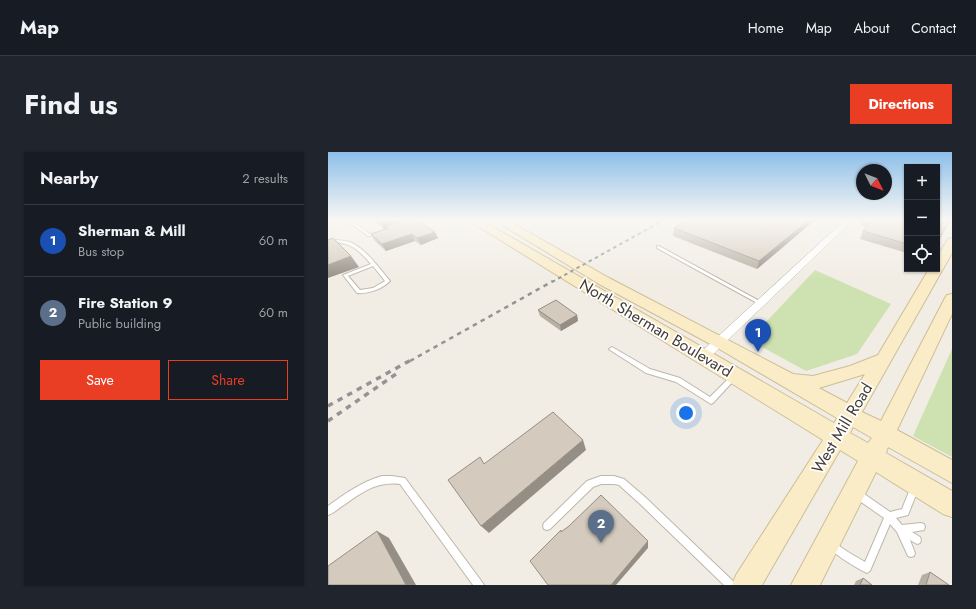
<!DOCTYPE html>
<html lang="en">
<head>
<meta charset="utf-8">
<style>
	body { margin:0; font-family:Jost,sans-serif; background:#20242c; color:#f1f3f6 }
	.controls { position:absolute; right:12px; top:12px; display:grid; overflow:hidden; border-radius:0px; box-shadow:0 1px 3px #0004 }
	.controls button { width:36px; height:36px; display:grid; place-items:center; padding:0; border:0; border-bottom:1px solid #363941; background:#171b24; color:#f1f3f6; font:20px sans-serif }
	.compass { position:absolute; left:528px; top:12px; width:36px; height:36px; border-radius:50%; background:#171b24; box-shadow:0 1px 3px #0004; rotate:132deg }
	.you { position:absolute; left:358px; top:261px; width:14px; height:14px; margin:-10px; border:3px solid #fff; border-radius:50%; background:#1a73e8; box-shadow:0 0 0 6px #1a73e833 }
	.badge { display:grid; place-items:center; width:26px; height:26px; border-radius:50%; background:#e93d24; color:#fff; font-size:13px; font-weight:700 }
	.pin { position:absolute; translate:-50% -33px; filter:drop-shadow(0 1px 2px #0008) }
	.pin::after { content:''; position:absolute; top:21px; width:14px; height:12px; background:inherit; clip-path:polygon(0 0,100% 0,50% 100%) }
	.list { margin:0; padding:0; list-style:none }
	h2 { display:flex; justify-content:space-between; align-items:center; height:52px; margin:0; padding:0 16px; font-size:17px }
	h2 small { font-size:13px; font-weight:400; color:#9ea1a6 }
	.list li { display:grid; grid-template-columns:26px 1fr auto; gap:12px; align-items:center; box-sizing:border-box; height:72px; padding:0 16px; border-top:1px solid #363941 }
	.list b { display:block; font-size:15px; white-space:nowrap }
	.list p { margin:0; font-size:13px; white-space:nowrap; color:#9ea1a6 }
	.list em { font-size:13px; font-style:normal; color:#9ea1a6 }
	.actions { display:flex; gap:8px; padding:12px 16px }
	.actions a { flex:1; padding:9px 0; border:1px solid #e93d24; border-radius:0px; text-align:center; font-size:14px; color:#e93d24 }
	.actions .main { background:#e93d24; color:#fff }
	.icon { flex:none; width:22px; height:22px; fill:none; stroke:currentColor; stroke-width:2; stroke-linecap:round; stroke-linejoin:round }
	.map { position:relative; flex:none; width:624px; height:433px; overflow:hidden; border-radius:0px }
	header { display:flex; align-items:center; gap:24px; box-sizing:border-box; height:56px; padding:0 20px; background:#171b24; border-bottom:1px solid #363941 }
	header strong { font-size:19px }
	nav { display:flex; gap:22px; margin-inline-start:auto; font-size:14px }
	.intro { display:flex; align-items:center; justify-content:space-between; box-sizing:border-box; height:96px; padding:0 24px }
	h1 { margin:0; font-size:28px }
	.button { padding:10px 18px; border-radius:0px; background:#e93d24; color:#fff; font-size:14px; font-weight:700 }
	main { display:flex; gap:24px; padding:0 24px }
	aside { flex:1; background:#171b24; border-radius:0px; box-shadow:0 1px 3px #0004 }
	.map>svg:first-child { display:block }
</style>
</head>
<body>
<header>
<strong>Map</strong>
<nav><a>Home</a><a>Map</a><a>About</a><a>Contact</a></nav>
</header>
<div class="intro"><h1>Find us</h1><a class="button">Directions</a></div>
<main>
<aside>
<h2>Nearby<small>2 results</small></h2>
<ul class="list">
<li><span class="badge" style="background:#1a4fb4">1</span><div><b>Sherman &amp; Mill</b><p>Bus stop</p></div><em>60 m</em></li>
<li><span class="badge" style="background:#5c6f8a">2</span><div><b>Fire Station 9</b><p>Public building</p></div><em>60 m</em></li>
</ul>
<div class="actions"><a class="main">Save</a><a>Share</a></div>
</aside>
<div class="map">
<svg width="624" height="433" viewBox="0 0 624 433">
	<rect width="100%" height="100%" fill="#f1ede5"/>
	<!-- green -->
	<g fill="#cde2b0">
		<path d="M487,118L563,152L529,202L478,219L421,188Z"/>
		<path d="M624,197V305L585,284Z"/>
	</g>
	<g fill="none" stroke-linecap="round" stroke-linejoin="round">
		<!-- service casing -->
		<g stroke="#beb7ab" stroke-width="2">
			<g id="service">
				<path d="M18,68H22L42,82L50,81L52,82L50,83L40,84Z"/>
				<path d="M282,68H286L290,70L287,71Z"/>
				<path d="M0,88C7,88 15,88 22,90C37,96 52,117 62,129C54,137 41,142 29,141L15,123L43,112C29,96 22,90 0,90ZM45,114L57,129L45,136L32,138L20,124Z"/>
				<path d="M329,94H331L435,151L433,153L431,152L329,96Z"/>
				<path d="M284,195L322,217L352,226L382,245L405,222H409L410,224L385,251L383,252L348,230L318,221L282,198L281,197Z"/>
				<path d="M54,324H64L77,326L154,430L156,433H145L72,332C49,329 34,340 16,353C11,356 6,361 0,363V354C17,342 33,330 54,324Z"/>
				<path d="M273,324H286L296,327L317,345L406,430L408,433H396L311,351L291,333L286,332H273L265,335L222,377L219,378L216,377L215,374L216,371L259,329Z"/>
				<path d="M587,331L590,332L591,335L580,363L568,366L574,373L593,371L596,372L597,375L596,378L584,380L592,385L593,388L592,391L589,392L582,388L587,401L586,404L583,405L580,404L569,380L562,372L542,419L539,421C530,417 503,401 500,393L501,390L504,389L520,400L537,410L556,366L526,345L525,342L526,339L529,338L532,339L562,360L574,357L584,332Z"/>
			</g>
		</g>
		<!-- minor casing -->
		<g stroke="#beb7ab" stroke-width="1">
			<path id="minor" d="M517,68H525L380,207L376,209L372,207L370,204L372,201Z"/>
		</g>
		<!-- secondary casing -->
		<g stroke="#cdbe97" stroke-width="2">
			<path id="secondary" d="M140,68H153L506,271L509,266L386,194L271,132L166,68H179L281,126L465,222L485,224L522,214L550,203L601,117H609V105L620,87L624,86V101L534,260L553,269L617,146L619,143L624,142V162L569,278L624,308V331L560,295L558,301L624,339V365L615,362L548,320L492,433H463L530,309L512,298L434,433H404L408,423L495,288ZM537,222L519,251L491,236ZM525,275L544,286L540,291L522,281Z"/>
		</g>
		<!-- service -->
		<use href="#service" fill="#fff" fill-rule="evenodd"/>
		<!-- minor -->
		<use href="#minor" fill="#fff" fill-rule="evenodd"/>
		<!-- secondary -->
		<use href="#secondary" fill="#faecc6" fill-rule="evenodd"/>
		<!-- rail-far2 -->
		<path stroke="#949494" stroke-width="2" stroke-dasharray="3.5 3.5" stroke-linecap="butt" d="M224,130L336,68"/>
		<!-- rail-far1 -->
		<path stroke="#949494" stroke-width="2.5" stroke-dasharray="4.5 4.5" stroke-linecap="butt" d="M82,209L225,129"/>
		<!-- rail -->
		<g stroke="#949494" stroke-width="3.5" stroke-dasharray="5.5 5.5" stroke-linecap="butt">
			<path d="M0,254L83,208"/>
			<path d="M0,269L68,222"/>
		</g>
	</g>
	<!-- wall -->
	<g fill="#b6afa3">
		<path d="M45,68H89L110,86L93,93L87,89L58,99L47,89L43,82L59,77V76L56,77Z"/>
		<path d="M209,68H233L225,69H212Z"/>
		<path d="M360,68H487L429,117L345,84L346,76Z"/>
		<path d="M534,68H579V101L532,87L535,79L539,75L532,73Z"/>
		<path d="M210,158L249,163L250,169L233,179L212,164Z"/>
		<path d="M602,420L621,433H590L594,423Z"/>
		<path d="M535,426L544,433H526L528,429Z"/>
	</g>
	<!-- shaded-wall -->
	<g fill="#948e85">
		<path d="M57,68H84L58,74L59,76L56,77L52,69Z"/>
		<path d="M225,68H233L225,69Z"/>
		<path d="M481,68H487L429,117L431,109Z"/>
		<path d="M107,80L110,86L93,93L89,86Z"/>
		<path d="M84,82L87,89L58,99L54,92Z"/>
		<path d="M23,104L31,115L0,126V113Z"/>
		<path d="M249,163L250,169L233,179L232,173Z"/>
		<path d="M255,288L258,298L161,381L153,374Z"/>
		<path d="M49,379L61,386L88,433H78Z"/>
		<path d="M320,389V396L288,433H283Z"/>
	</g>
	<!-- building -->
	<g fill="#d4cbbe" stroke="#948e85">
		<path d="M50,68H57L52,69Z"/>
		<path d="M78,68H89L107,80L89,86L84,82L54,92L43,82L58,77L60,76L58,74Z"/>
		<path d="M360,68H481L431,109L346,76Z"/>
		<path d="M543,68H579V92L535,79L545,68Z"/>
		<path d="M609,68H614L621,70L611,87L609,86Z"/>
		<path d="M5,86L23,104L0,113V88Z"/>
		<path d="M228,148L249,163L232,173L210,158Z"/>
		<path d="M225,260L255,288L153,374L120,328L152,305L156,312Z"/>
		<path d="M273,343L320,389L283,433H220L202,409L233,378V380L241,374Z"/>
		<path d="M49,379L78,433H0V414Z"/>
		<path d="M602,420L621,433H598Z"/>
		<path d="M535,426L544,433H532Z"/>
	</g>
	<!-- sky -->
	<linearGradient id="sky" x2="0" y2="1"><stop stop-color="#8dbfe9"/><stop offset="0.53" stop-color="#f9f7f3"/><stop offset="1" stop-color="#f9f7f3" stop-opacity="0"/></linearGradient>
	<rect width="624" height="128" fill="url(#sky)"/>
	<g text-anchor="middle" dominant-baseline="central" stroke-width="3.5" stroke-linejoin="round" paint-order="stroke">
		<!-- street labels -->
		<g font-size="16" fill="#433d35" stroke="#fff">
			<text transform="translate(328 176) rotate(31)">North Sherman Boulevard</text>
			<text transform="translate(514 276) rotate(-59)">West Mill Road</text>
		</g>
	</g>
</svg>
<div class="controls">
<button>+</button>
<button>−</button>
<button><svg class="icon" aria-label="locate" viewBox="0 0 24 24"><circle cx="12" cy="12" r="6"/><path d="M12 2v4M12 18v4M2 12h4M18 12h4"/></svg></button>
</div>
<svg class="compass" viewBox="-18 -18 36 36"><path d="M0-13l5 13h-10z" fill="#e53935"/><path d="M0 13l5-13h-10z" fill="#9ea1a6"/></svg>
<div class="you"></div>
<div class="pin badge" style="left:430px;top:200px;background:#1a4fb4">1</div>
<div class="pin badge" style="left:273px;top:391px;background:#5c6f8a">2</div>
</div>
</main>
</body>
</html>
